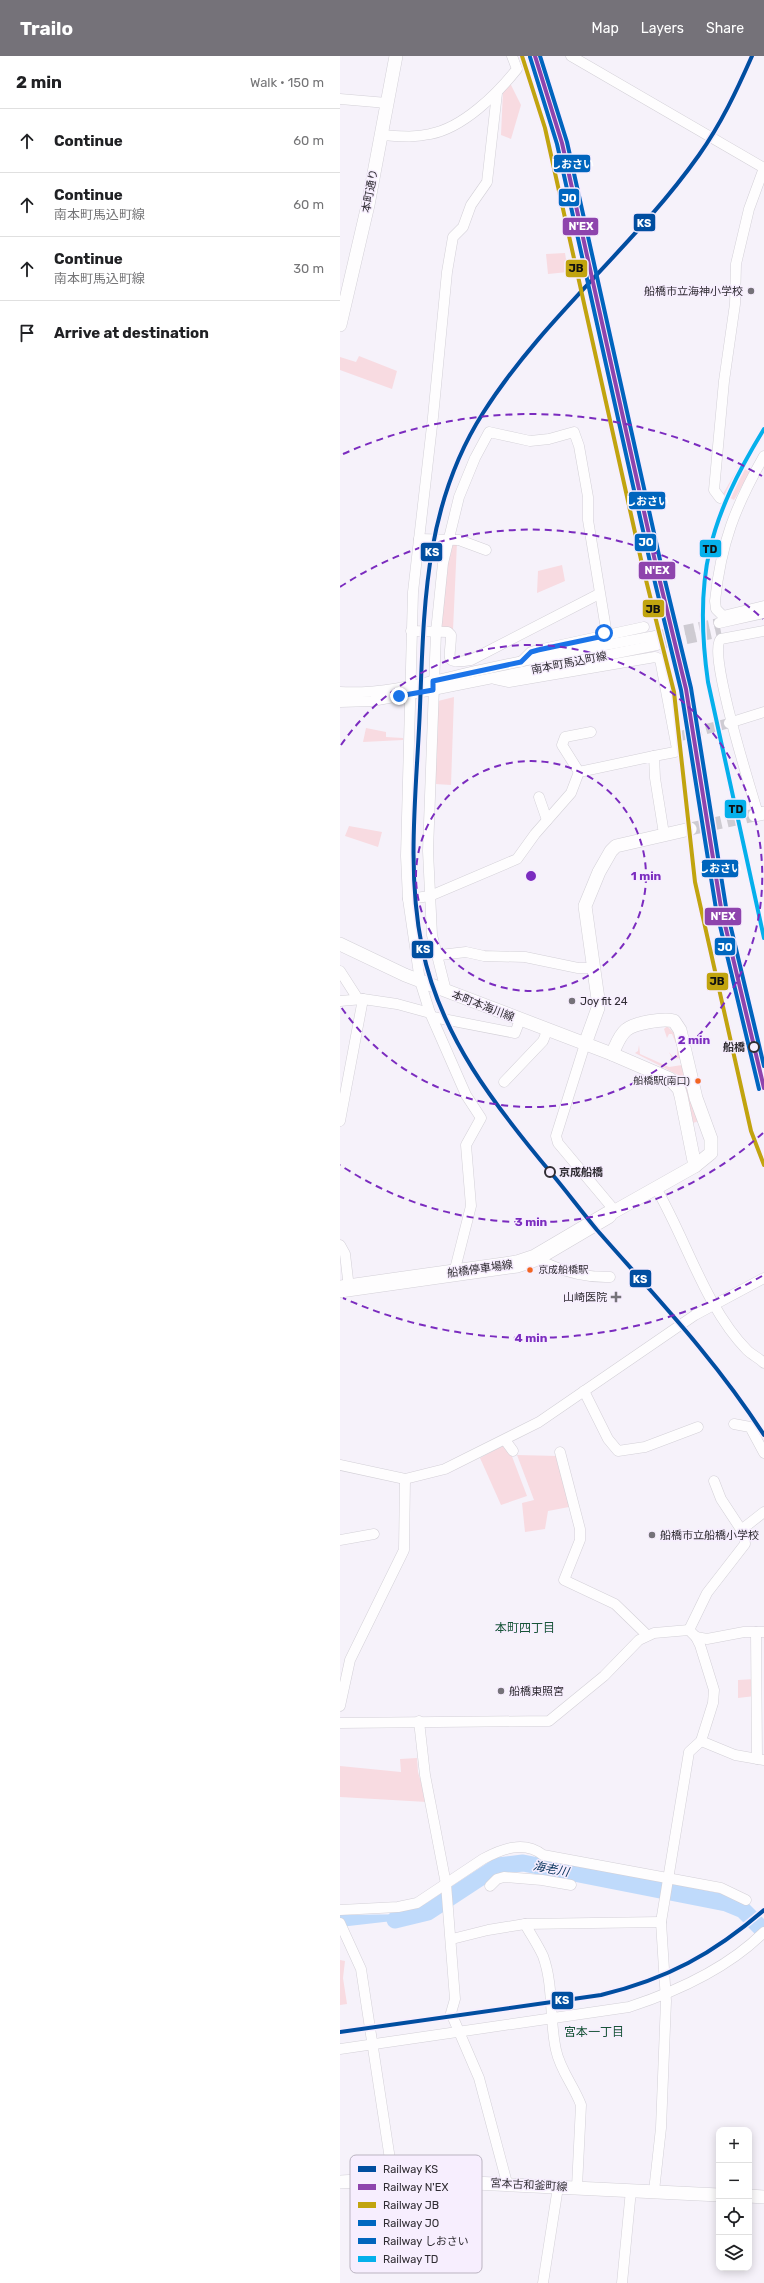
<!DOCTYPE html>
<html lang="en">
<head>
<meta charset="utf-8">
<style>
	body { margin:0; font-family:Rubik,"Noto Sans JP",sans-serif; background:#f2f2f2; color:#202124 }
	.controls { position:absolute; right:12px; bottom:12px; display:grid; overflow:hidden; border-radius:8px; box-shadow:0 2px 10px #0003 }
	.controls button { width:36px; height:36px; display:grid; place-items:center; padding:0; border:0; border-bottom:1px solid #e0e0e0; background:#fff; color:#202124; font:20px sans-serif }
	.stop { position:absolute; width:12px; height:12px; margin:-9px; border:3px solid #1a73e8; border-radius:50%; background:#fff }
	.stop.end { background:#1a73e8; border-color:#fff; box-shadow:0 1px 4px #0008 }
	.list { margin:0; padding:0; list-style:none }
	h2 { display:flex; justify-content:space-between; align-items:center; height:52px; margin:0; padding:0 16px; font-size:17px }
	h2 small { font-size:13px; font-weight:400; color:#757577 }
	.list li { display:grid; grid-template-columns:26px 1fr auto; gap:12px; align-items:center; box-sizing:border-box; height:64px; padding:0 16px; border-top:1px solid #e0e0e0 }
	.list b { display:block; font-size:15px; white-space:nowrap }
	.list p { margin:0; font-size:13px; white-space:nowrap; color:#757577 }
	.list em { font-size:13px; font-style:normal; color:#757577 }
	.icon { flex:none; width:22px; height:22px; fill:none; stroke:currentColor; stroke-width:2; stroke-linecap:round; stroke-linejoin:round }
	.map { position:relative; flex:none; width:424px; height:2227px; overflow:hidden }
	header { display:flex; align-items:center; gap:24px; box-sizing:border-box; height:56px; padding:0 20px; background:#757279; color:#fff }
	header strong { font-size:19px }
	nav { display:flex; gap:22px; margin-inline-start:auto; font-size:14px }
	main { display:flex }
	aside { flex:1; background:#fff }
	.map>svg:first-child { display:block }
</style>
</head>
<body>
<header>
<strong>Trailo</strong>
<nav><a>Map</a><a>Layers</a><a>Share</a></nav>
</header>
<main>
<aside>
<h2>2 min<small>Walk · 150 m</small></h2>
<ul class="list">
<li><svg class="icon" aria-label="ahead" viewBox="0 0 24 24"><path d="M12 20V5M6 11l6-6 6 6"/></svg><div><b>Continue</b></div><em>60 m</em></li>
<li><svg class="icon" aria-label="ahead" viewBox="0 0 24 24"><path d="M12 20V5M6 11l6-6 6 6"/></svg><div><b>Continue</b><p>南本町馬込町線</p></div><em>60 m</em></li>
<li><svg class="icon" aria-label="ahead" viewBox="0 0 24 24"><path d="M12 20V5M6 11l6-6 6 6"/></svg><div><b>Continue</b><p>南本町馬込町線</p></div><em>30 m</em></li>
<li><svg class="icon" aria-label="arrive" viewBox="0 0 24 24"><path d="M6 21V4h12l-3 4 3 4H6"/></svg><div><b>Arrive at destination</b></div></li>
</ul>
</aside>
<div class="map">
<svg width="424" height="2227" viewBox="0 0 424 2227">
	<rect width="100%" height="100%" fill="#f6f2fa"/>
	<!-- green -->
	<g fill="#f8dbe1">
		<path d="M170,27L181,49L171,83L161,79L163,35Z"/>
		<path d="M225,197L228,216L208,218L206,198Z"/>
		<path d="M19,300L57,315L52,333L0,314V301L16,306Z"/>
		<path d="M399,410L410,416L394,444L383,438Z"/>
		<path d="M113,485L117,486L113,574L101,573L107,508Z"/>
		<path d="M222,509L225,525L197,537L198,515Z"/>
		<path d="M114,641L111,729L95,728L98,645Z"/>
		<path d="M26,672L46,676V681L63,682V684L23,686Z"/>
		<path d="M9,770L42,776L38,791L5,780Z"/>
		<path d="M327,970L334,977L341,1001L340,1002L332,1003L329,996L333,1001L337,999V990L332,978H329L327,982L324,973Z"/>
		<path d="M299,989L300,998L329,1011L342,1009L362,1064L353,1067L344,1030L340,1020L295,997L298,995Z"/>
		<path d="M167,1387L187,1440L161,1449L140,1402Z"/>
		<path d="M177,1399L218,1400L229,1451L208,1455L205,1473L185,1476L182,1447L194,1444Z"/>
		<path d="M415,1623V1640L398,1642V1624Z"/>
		<path d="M77,1702L78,1716L87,1746L0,1741V1710L61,1716L60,1703Z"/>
		<path d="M0,1904L5,1905L3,1922L7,1948L0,1949Z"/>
	</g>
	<!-- water -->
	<path fill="#bfdafb" d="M82,1858L70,1863L0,1871V1859Z"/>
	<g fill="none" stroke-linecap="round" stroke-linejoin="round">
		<!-- river -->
		<path stroke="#bfdafb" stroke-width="17" d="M55,1864L88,1856L158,1810L183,1807L386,1847L403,1854L424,1875"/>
		<!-- minor-tunnel -->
		<g stroke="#cecbd2" stroke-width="10" stroke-dasharray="10 5" stroke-linecap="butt">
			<path d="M315,580L379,567"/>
			<path d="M317,589L381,576"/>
			<path d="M337,681L389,667"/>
		</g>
		<!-- tertiary-tunnel -->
		<path stroke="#cecbd2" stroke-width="13" stroke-dasharray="13 6" stroke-linecap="butt" d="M350,773L415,759"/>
		<!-- minor casing -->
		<g stroke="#d3d0d7" stroke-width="11">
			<g id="minor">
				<path d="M231,0L424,112"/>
				<path d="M0,43L47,47"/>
				<path d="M41,79C58,80 74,82 90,78C123,72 157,38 177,13L172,0"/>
				<path d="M424,400C395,451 381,487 375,545L376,553L383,560L424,550"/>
				<path d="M380,442L374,434L384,325L395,248L396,208L409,153L424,112"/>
				<path d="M79,483L119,484L146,494"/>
				<path d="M379,567L424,557"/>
				<path d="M71,575L108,576L111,579C111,602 102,609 131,604L259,538"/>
				<path d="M181,606L191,596L198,594L304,571"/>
				<path d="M155,623L169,626L315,601L320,603L337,693L335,696L314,700"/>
				<path d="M0,636C50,639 101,622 150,612C204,600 260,590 315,580"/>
				<path d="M0,646L32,645L93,634L317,589"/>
				<path d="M389,667L424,656"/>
				<path d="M239,716L222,689L225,681L251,676"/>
				<path d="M199,741L207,764"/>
				<path d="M418,758C412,737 366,592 381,583L424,575"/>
				<path d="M68,843L90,840L177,803L195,778L231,737L239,716L314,700L315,722L324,778"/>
				<path d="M100,899L126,896L144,900L185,901L238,912H253"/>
				<path d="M0,915L18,943"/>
				<path d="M106,935L92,879L88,795L96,576L103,507L119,441L135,402L149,376L190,385L209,383L234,376L239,390L248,441V464L266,573L263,579"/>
				<path d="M0,945L23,943"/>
				<path d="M93,961L175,977L180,964"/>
				<path d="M245,988L216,1080L218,1087L275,1155"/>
				<path d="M164,1026L203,985L207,975"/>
				<path d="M0,1065L23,943L57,948L90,957"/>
				<path d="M316,1132C346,1183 365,1251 407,1294C412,1299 419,1302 424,1307"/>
				<path d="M0,1189L5,1198L9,1232"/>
				<path d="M195,1202C218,1214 244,1222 270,1221"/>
				<path d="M114,1217L131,1150L126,1089L141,1062L126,1039L90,957L80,925L68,843L66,800L73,536L93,361L107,216L113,181L123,171L131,149L147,126L157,37"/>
				<path d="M244,1335L268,1383L278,1395L305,1391L358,1371"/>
				<path d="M394,1368L410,1371L424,1397"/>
				<path d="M165,1384L173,1395"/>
				<path d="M220,1396L240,1473V1484L224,1524L275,1548L307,1579"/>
				<path d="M0,1409L65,1423L105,1413L199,1366L355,1259L424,1222"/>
				<path d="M401,1474L424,1456"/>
				<path d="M0,1484L34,1478"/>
				<path d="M349,1574L367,1537L405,1488L404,1478L381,1443L374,1425"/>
				<path d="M416,1576L417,1703"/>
				<path d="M356,1581L367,1583L404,1576H424"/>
				<path d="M0,1650L10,1604L64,1494L65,1423"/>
				<path d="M79,1665L85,1719L106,1828L115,1943L111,1957L139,2022L167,2127"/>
				<path d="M0,1667L209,1665L264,1620L299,1584L314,1577L349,1574L356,1581L360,1589L374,1634L373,1647L361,1685L349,1696L321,1866L326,1945L321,2072L314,2135"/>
				<path d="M361,1685L395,1699L424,1704"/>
				<path d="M150,1830L157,1823L164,1821L202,1824L231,1829"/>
				<path d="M0,1854L58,1851L77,1847L143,1803C162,1793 184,1784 203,1799L381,1832L406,1844"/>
				<path d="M0,1867L21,1913L53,2123"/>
				<path d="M185,1868C191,1879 198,1889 203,1900C214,1930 209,1963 216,1994C220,2014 234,2030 241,2049L237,2131"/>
				<path d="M112,1883L148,1874L185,1868L321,1866"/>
				<path d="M0,1993L289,1951C338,1935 388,1912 424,1876"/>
				<path d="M203,2227L218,2131"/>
				<path d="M282,2227L291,2134"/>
			</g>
		</g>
		<!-- tertiary casing -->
		<g stroke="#d3d0d7" stroke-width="14">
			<g id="tertiary">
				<path d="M0,269L28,149L56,0"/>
				<path d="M415,759L424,757"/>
				<path d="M0,888L65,919L272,998L330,1023L339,1033L341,1040L355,1110"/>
				<path d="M245,988L258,952V943L245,850L259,816L271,795L276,790L350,773"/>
				<path d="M268,1159L355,1110L371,1097V1083L356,1042L340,974L334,965C323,962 294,967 286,974C279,980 276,990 272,998"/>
				<path d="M0,2126L53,2123L379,2139"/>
				<path d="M409,2140L424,2141"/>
			</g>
		</g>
		<!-- primary casing -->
		<g stroke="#d3d0d7" stroke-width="18">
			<path id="primary" d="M0,1233L177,1208L195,1202L268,1159"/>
		</g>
		<!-- minor -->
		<use href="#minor" stroke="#fefdfe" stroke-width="10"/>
		<!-- tertiary -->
		<use href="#tertiary" stroke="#fefdfe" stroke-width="13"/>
		<!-- primary -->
		<use href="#primary" stroke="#fefdfe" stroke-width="17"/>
		<!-- rail-1 casing -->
		<g stroke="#f7eefe" stroke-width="7">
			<g id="rail-1">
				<path d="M412,0C397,34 381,68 359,99C294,191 204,261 143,357C85,448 84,547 80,651C77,730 66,812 82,891C100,980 155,1050 212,1118C227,1136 242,1156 257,1174C316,1241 376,1304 424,1379"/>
				<path d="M0,1976L261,1939C327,1923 373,1898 424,1854"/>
			</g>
		</g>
		<!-- rail-2 casing -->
		<g stroke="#f7eefe" stroke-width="7">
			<path id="rail-2" d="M195,0L222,87L315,505L346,633L381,852L424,1032"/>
		</g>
		<!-- rail-3 casing -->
		<g stroke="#f7eefe" stroke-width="7">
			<path id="rail-3" d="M182,0L205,72L302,508L334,636L355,826L411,1075L424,1109"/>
		</g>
		<!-- rail-4 casing -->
		<g stroke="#f7eefe" stroke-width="7">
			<path id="rail-4" d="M190,1L217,88L310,506L341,634L376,853L419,1033"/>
		</g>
		<!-- rail-5 casing -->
		<g stroke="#f7eefe" stroke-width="7">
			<path id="rail-5" d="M200,0L227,86L320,504L351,632L386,851L424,1010"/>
		</g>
		<!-- rail-6 casing -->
		<g stroke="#f7eefe" stroke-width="7">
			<path id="rail-6" d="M424,373C369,463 353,521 368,626L424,882"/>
		</g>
		<!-- rail-1 -->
		<use href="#rail-1" stroke="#014ea0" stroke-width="4"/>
		<!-- rail-2 -->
		<use href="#rail-2" stroke="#8e44ad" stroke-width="4"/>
		<!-- rail-3 -->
		<use href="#rail-3" stroke="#c1a40f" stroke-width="4"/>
		<!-- rail-4 -->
		<use href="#rail-4" stroke="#0067c0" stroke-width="4"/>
		<!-- rail-5 -->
		<use href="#rail-5" stroke="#0065bd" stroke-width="4"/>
		<!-- rail-6 -->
		<use href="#rail-6" stroke="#05b0eb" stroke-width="4"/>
	</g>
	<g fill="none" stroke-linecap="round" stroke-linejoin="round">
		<!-- route -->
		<path stroke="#1a73e8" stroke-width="5" d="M59,640L93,634V625L181,606L191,596L198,594L259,581L264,577"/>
	</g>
	<!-- distance rings -->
	<g fill="none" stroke="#7b2cbf" stroke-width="2" stroke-dasharray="7 5">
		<circle cx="191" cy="820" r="115"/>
		<path d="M1 689A231 231 0 1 1 1 951"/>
		<path d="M423 1077A346 346 0 0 1 0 1109M0 531A346 346 0 0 1 423 563"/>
		<path d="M422 1220A462 462 0 0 1 3 1242M3 398A462 462 0 0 1 422 420"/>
	</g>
	<!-- markers -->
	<g fill="#757279" stroke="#f7eefe" stroke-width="1.5">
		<circle cx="411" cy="235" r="4"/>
		<circle cx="232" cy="945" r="4"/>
		<path d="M274 1235h4v4h4v4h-4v4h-4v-4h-4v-4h4z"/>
		<circle cx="312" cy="1479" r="4"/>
		<circle cx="161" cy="1635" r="4"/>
	</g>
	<g fill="#f7eefe" stroke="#302d33" stroke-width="2">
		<circle cx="414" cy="991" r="5"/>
		<circle cx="210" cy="1116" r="5"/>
	</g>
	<g fill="#f26522" stroke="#f7eefe" stroke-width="1.5">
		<circle cx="358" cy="1025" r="3.5"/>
		<circle cx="190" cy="1214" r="3.5"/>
	</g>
	<g text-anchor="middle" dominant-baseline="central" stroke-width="3" stroke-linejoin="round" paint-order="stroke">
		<!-- bus labels -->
		<g font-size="10" fill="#302d33" stroke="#f7eefe" text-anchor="end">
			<text x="350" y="1025">船橋駅(南口)</text>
			<text x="198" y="1214" text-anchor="start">京成船橋駅</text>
		</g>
		<!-- street labels -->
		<g font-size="11" fill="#302d33" stroke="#f7eefe">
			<text transform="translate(30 135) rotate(-79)">本町通り</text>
			<text transform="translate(229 607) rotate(-11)">南本町馬込町線</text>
			<text transform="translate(143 950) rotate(21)">本町本海川線</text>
			<text transform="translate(140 1213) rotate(-8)">船橋停車場線</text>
			<text transform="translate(189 2129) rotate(3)">宮本古和釜町線</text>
		</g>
		<!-- poi labels -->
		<g font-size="11" fill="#302d33" stroke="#f7eefe" text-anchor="start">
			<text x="403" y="235" text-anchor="end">船橋市立海神小学校</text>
			<text x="240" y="945">Joy fit 24</text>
			<text x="267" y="1241" text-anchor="end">山崎医院</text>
			<text x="320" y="1479">船橋市立船橋小学校</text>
			<text x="169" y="1635">船橋東照宮</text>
		</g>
		<!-- stop labels -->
		<g font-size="11" font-weight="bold" fill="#302d33" stroke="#f7eefe" text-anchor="end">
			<text x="405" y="991">船橋</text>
			<text x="219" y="1116" text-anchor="start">京成船橋</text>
		</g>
		<!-- neighbourhood labels -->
		<g font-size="12" fill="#185538" stroke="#f7eefe">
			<text x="185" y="1572">本町四丁目</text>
			<text x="254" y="1976">宮本一丁目</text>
		</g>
		<!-- water labels -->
		<g font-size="12" font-style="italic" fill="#0c3860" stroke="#f7eefe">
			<text transform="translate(211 1813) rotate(11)">海老川</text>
		</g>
	</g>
	<!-- legend -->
	<rect x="10" y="2099" width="132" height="118" rx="6" fill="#f7eefe" stroke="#bbb4c1" stroke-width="1"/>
	<rect x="18" y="2110" width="18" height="6" fill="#014ea0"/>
	<rect x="18" y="2128" width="18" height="6" fill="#8e44ad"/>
	<rect x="18" y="2146" width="18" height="6" fill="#c1a40f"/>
	<rect x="18" y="2164" width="18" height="6" fill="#0067c0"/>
	<rect x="18" y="2182" width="18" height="6" fill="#0065bd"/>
	<rect x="18" y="2200" width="18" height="6" fill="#05b0eb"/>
	<g font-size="11" fill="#302d33">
		<text x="43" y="2117">Railway KS</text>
		<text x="43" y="2135">Railway N'EX</text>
		<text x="43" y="2153">Railway JB</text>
		<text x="43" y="2171">Railway JO</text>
		<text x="43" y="2189">Railway しおさい</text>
		<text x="43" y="2207">Railway TD</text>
	</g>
	<circle cx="191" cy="820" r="6" fill="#7b2cbf" stroke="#f7eefe" stroke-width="2"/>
	<g font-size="12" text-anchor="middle" font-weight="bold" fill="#7b2cbf" stroke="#f7eefe" stroke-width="3" stroke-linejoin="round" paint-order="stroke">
		<text x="306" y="824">1 min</text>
		<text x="354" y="988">2 min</text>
		<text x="191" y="1170">3 min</text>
		<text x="191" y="1286">4 min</text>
	</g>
	<g stroke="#f7eefe" stroke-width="1.5">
		<rect x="213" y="98" width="38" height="19" rx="4" fill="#0065bd"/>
		<rect x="218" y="132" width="22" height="19" rx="4" fill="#0067c0"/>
		<rect x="293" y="157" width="23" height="19" rx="4" fill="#014ea0"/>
		<rect x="222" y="161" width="37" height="19" rx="4" fill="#8e44ad"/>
		<rect x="225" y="203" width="23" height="19" rx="4" fill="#c1a40f"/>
		<rect x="288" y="435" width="38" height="19" rx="4" fill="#0065bd"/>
		<rect x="294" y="477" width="23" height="19" rx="4" fill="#0067c0"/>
		<rect x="359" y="483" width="23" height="19" rx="4" fill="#05b0eb"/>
		<rect x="80" y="486" width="23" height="20" rx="4" fill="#014ea0"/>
		<rect x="298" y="505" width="38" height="19" rx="4" fill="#8e44ad"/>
		<rect x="302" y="543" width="23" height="19" rx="4" fill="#c1a40f"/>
		<rect x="384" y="743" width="23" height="20" rx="4" fill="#05b0eb"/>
		<rect x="361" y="803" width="38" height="19" rx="4" fill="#0065bd"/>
		<rect x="364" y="851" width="38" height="19" rx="4" fill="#8e44ad"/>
		<rect x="374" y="881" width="22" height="19" rx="4" fill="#0067c0"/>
		<rect x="71" y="884" width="23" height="19" rx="4" fill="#014ea0"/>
		<rect x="366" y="916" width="23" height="19" rx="4" fill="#c1a40f"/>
		<rect x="289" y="1213" width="23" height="19" rx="4" fill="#014ea0"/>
		<rect x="211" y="1935" width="23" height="19" rx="4" fill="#014ea0"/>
	</g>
	<g font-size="11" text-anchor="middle" font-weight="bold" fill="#fff">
		<text x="232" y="112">しおさい</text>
		<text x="229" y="146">JO</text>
		<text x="304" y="171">KS</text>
		<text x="241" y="174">N'EX</text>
		<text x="307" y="449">しおさい</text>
		<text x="306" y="490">JO</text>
		<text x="92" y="500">KS</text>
		<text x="317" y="518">N'EX</text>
		<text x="380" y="816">しおさい</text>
		<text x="383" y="864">N'EX</text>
		<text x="385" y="895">JO</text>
		<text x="83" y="897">KS</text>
		<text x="300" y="1227">KS</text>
		<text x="222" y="1948">KS</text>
	</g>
	<g font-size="11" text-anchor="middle" font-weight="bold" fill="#111">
		<text x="236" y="216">JB</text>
		<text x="370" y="497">TD</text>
		<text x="313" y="557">JB</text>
		<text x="396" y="757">TD</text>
		<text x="377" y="929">JB</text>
	</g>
</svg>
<div class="controls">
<button>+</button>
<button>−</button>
<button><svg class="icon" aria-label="locate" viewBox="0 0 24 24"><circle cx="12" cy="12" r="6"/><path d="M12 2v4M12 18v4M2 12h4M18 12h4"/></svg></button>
<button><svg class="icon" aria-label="layers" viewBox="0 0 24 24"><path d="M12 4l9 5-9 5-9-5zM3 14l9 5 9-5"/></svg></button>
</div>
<div class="stop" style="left:264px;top:577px"></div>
<div class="stop end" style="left:59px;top:640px"></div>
</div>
</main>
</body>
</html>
